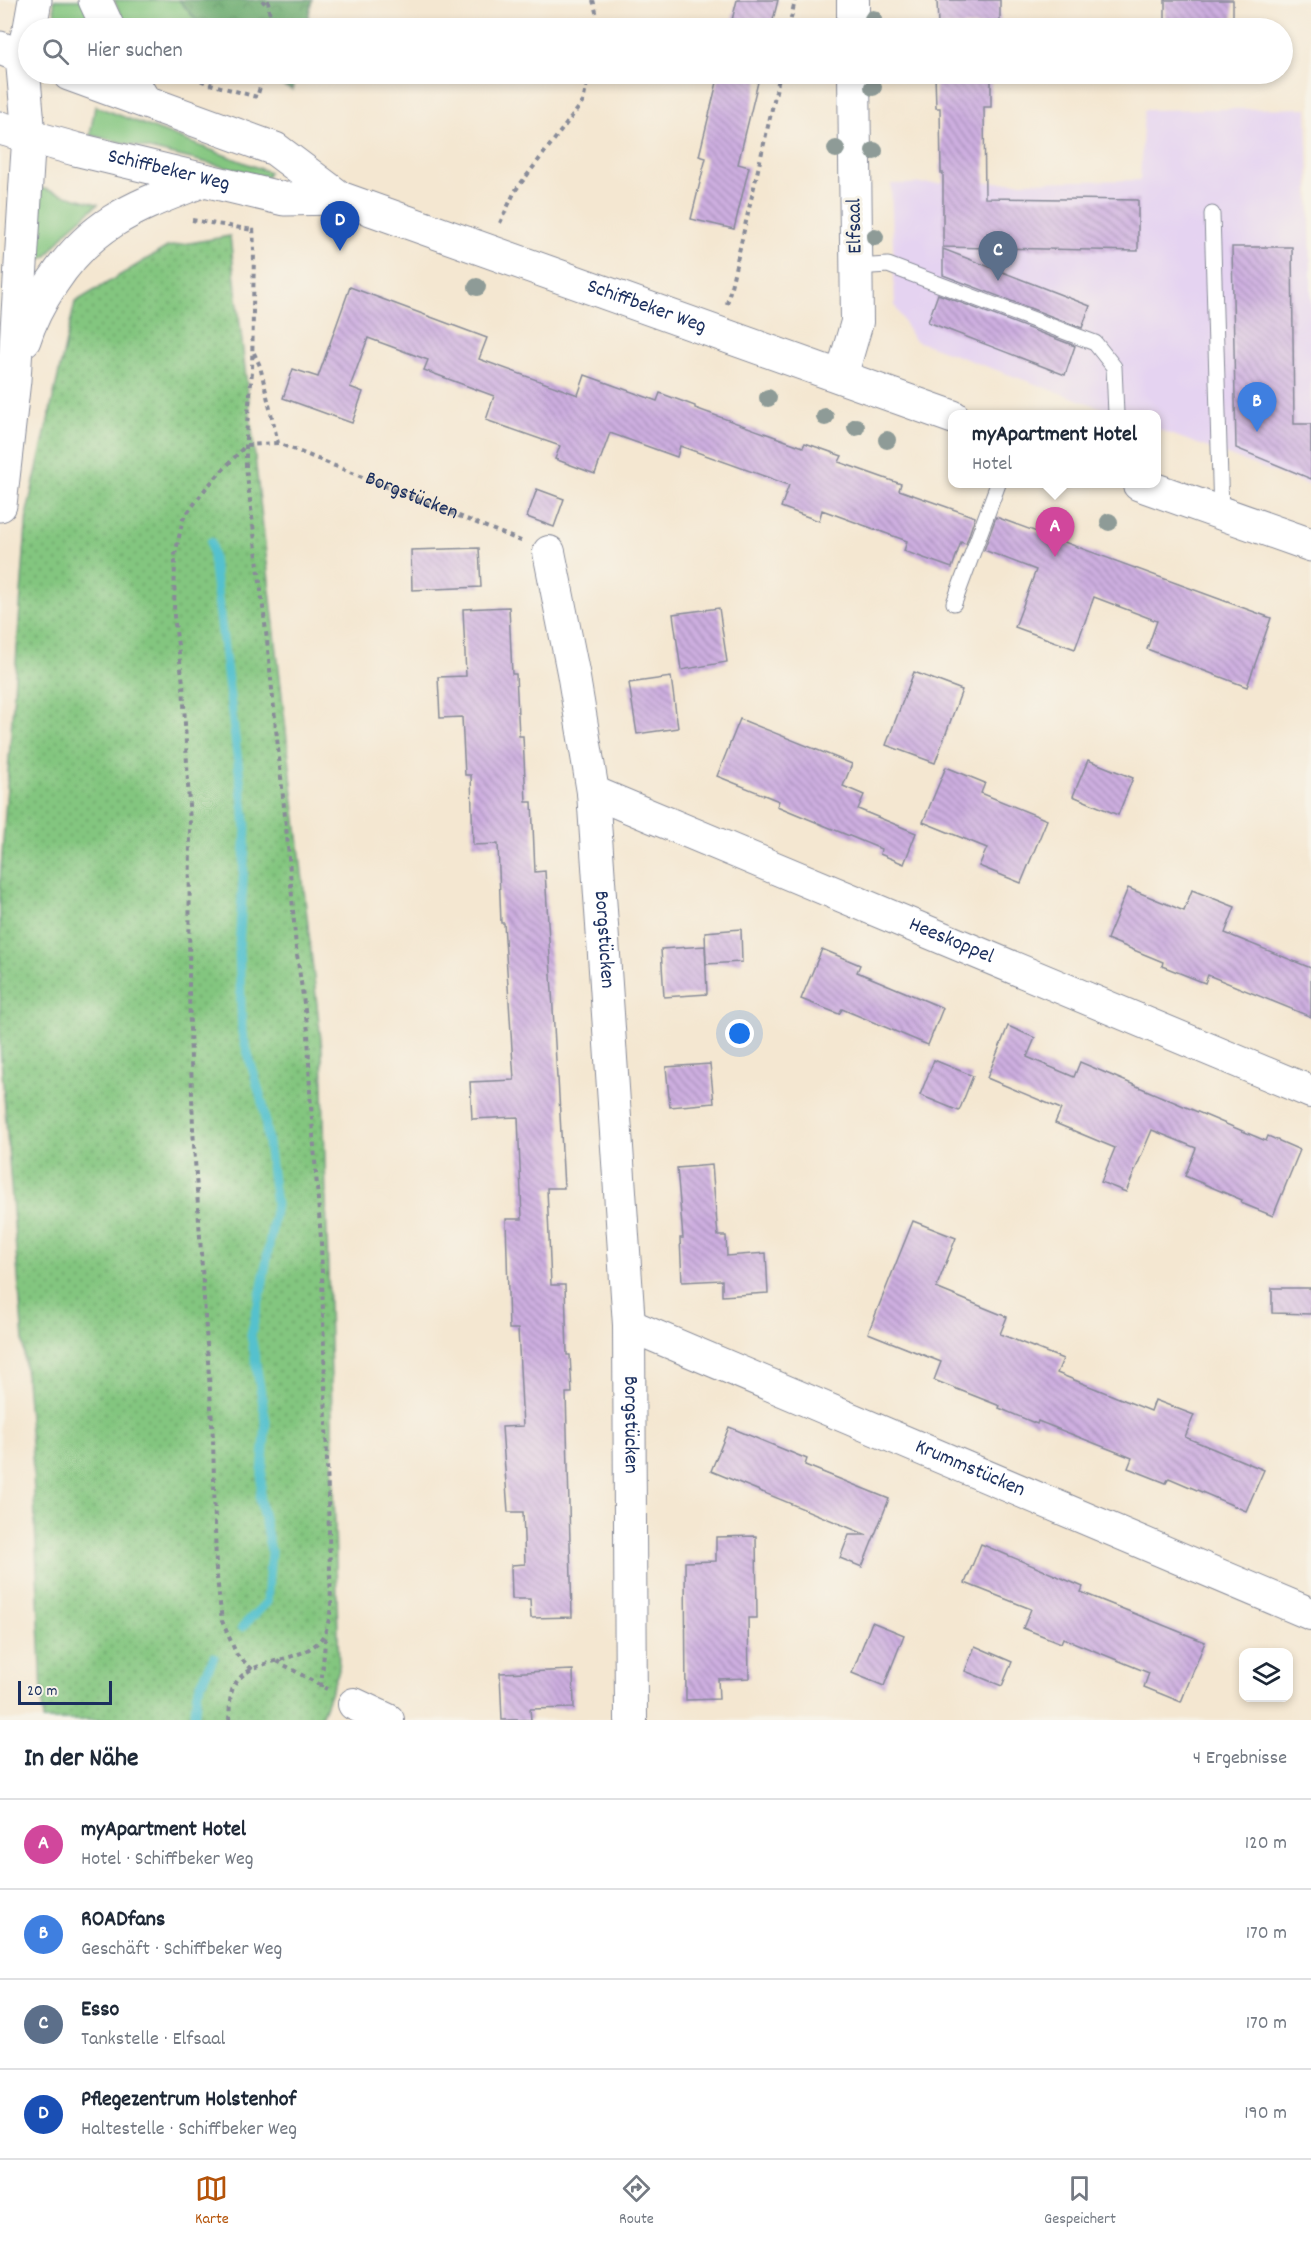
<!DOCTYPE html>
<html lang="de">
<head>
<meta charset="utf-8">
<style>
	body { margin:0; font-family:Dekko,sans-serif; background:#f6f6f7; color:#1f2937 }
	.controls { position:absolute; right:18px; bottom:18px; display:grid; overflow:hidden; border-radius:12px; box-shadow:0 3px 9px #0003 }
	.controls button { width:54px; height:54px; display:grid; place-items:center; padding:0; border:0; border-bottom:2px solid #e0e1e3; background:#fff; color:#1f2937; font:30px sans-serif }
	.scale { position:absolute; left:18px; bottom:15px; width:94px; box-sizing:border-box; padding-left:6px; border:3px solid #1b2f5e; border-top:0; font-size:16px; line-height:21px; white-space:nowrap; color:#1b2f5e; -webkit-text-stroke:4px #f7f3e8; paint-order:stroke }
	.you { position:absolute; left:740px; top:1034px; width:21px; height:21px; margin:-15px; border:4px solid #fff; border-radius:50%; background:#1a73e8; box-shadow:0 0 0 9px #1a73e833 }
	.badge { display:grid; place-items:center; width:39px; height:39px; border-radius:50%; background:#b45309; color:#fff; font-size:20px; font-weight:700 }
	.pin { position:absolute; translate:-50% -50px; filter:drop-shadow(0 2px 3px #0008) }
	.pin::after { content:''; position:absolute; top:32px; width:21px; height:18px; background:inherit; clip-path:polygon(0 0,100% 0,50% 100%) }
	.popup { position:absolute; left:948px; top:410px; width:213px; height:78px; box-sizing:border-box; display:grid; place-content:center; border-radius:12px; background:#fff; filter:drop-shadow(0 2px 4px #0005); font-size:20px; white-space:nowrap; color:#747a83 }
	.popup b { font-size:22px; color:#1f2937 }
	.popup::after { content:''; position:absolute; left:50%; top:100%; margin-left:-12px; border:12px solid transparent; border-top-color:#fff }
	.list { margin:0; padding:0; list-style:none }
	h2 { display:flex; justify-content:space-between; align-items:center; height:78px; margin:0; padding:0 24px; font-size:26px }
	h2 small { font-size:20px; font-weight:400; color:#747a83 }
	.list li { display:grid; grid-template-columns:39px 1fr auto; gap:18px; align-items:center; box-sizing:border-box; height:90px; padding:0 24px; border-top:2px solid #e0e1e3 }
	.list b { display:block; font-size:22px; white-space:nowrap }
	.list p { margin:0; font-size:20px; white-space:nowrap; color:#747a83 }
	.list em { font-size:20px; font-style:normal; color:#747a83 }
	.icon { flex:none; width:33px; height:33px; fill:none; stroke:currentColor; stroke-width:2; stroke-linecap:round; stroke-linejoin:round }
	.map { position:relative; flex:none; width:1311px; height:1720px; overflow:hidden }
	.search { position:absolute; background:#fff; box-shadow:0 3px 9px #0003; left:18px; right:18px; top:18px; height:66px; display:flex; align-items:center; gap:15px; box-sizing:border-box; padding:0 21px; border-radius:33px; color:#747a83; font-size:22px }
	.sheet { height:438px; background:#fff }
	nav { display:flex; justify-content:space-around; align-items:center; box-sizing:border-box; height:84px; border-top:2px solid #e0e1e3; background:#fff; font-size:16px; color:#747a83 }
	nav a { display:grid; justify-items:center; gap:3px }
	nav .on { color:#b45309 }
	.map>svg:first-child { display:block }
</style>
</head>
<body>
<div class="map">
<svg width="1311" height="1720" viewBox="0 0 1311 1720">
	<defs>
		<pattern id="forest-crowns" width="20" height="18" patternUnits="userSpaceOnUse" patternTransform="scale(1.5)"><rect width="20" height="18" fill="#6aab6e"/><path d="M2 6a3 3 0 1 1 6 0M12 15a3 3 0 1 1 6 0" fill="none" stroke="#568c5e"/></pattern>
		<pattern id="park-dots" width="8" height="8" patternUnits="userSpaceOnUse" patternTransform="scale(1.5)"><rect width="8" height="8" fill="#83c67f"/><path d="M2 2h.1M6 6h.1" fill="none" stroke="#6aa16b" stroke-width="1.8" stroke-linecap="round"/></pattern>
		<pattern id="building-back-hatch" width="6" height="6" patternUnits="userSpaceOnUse" patternTransform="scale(1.5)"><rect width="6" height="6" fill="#ceafe0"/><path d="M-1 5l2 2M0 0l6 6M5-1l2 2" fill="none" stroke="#a68fb9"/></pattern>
	</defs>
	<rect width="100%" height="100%" fill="#f7f3e8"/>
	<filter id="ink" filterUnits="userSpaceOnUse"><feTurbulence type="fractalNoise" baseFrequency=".0167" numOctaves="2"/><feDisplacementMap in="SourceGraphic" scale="12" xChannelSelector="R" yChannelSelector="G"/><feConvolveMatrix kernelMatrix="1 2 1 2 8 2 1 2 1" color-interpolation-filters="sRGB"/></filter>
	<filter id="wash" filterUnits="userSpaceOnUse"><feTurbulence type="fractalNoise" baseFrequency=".008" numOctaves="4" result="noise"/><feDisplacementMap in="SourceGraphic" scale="24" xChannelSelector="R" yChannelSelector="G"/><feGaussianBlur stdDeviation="1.35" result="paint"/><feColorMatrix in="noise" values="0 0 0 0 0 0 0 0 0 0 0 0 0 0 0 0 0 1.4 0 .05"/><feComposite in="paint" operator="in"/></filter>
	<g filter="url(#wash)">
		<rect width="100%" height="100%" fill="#f4e7d1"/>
		<!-- built -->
		<path fill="#e5d3f1" d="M1307,108L1311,272V486L1157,429V414H1118L914,340L895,306L891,184L1140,180L1144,110Z"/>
		<!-- grass -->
		<g fill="#83c67f" stroke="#4f7a6e" stroke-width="1.5">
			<path d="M54,0H82L95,28H72L55,22Z"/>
			<path d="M114,0H179L203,28H127Z"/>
			<path d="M95,106L269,172L267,177L90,135Z"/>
			<path d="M41,188L98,204L67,231L46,257L40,259L37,255Z"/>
		</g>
		<!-- forest -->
		<g fill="url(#forest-crowns)" stroke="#426d66" stroke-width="1.5">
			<path d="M179,0H312L306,28H203Z"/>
			<path d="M256,74H296L292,90Z"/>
		</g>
		<!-- park -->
		<path fill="url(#park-dots)" stroke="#4f7a6e" stroke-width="1.5" d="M230,236L322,1049L339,1670L321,1717L318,1720H43L33,1469L0,1044V883L27,512L75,302L167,247Z"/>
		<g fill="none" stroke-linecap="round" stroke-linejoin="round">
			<!-- stream -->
			<g stroke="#54c1ce" stroke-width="9">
				<path d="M211,542L246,828L239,948L242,1033L263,1105L276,1204L262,1287L251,1335L266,1422L260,1500L271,1551L267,1602L242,1627"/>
				<path d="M194,1720L197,1692L214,1657"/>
			</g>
		</g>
		<g id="blocks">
			<!-- building -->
			<g fill="url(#building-back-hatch)">
				<path d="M737,0H778L771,28H730Z"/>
				<path d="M937,0H1000V26H938Z"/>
				<rect x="1165" y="0" width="68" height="28"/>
				<path d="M719,74H760L738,164L749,167L734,229L691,219L706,158L699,156Z"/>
				<path d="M935,74H991V107H984L985,198L1138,200V251L943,247V173H941L940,108H936Z"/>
				<path d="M1232,247H1292L1294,424H1311V479L1236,448Z"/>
				<path d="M943,249L1090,306L1082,328L943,275Z"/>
				<path d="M350,287L487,338L479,359L578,395L585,375L657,401L660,393L695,406V408L803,447L805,443L842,456L839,462L901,484L899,490L975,517L966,544L961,542L952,568L904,551L907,541L822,510L819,521L781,507L789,485L680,446L677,457L610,433L595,474L555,459L560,446L486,420L494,396L424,370L428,360L368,338L350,387L363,392L352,423L283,398L293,369L318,377Z"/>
				<path d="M938,294L1075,346L1065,375L928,322Z"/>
				<path d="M537,489L564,499L554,527L527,517Z"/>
				<path d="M996,517L1271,618L1247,687L1147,649L1157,621L1094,597L1075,649L1015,627L1036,570L984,550Z"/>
				<path d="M479,548L481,587L412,590L411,550Z"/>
				<path d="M509,607L512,674H516L519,736H523L526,802H532L535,872L545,871L557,1078H558L564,1188H547L551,1285H565L567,1355H570L572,1393H566L572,1617L531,1618L530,1599H512L511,1565L525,1564L523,1512H508L502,1427L523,1426L518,1329H509L506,1219H522L518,1117L472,1119L470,1082L514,1080L504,923H501L498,844L473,845L471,775H465L462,717L440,718L438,677L466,676L463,609Z"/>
				<path d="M719,608L727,662L681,670L673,614Z"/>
				<path d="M914,672L962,690L935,763L886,745Z"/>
				<path d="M671,677L678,728L637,734L629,683Z"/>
				<path d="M740,719L852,764L843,786L864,795L858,809L916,833L904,864L880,854L881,849L777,806L779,801L717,776Z"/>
				<path d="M1088,760L1133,778L1118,815L1073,796Z"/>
				<path d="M946,767L985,783L981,793L1047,820L1021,883L979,866L987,848L923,822Z"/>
				<path d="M1128,888L1184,911L1192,890L1235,907L1225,933L1311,968V1017L1208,975L1205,983L1162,966L1163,962L1107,939Z"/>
				<path d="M741,929L742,962L706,964L705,932Z"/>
				<path d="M705,946L707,994L664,997L661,949Z"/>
				<path d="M822,949L860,965L857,972L943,1008L928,1045L842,1009L839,1014L801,999Z"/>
				<path d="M1008,1026L1035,1038L1027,1057L1074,1077L1080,1062L1266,1141L1268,1136L1300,1150L1273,1216L1241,1203L1242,1200L1185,1176L1196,1148L1152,1130L1126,1192L1101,1182L1115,1148L1055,1123L1061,1109L987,1078Z"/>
				<path d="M934,1060L973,1076L959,1111L920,1095Z"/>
				<path d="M710,1064L714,1103L670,1107L666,1067Z"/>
				<path d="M712,1165L718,1236H726L727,1256L766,1253L768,1293L722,1296V1280L682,1282L680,1238H683L677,1168Z"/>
				<path d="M913,1221L956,1238L936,1288L1007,1317L1000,1334L1063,1359L1057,1373L1151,1411L1155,1400L1194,1415L1185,1437L1264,1470L1246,1511L1169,1478L1166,1483L1128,1468L1132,1458L1038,1421L1037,1424L999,1408L1000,1406L934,1380L941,1362L868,1333Z"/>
				<path d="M1272,1288H1311V1314L1272,1313Z"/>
				<path d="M729,1427L807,1459L805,1465L889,1499L862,1567L840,1558L849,1535H867L711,1471Z"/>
				<path d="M756,1536L757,1618H748L749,1678L718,1679L719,1699L686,1700L685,1562L716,1561V1537Z"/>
				<path d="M981,1544L1083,1587L1081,1592L1205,1642L1181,1702L1144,1687L1149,1673L1063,1638L1061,1643L1023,1628L1031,1609L965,1583Z"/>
				<path d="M872,1622L904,1635L884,1686L852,1673Z"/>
				<path d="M975,1646L1012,1662L1002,1686L965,1671Z"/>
				<path d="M573,1670L574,1708L530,1709L531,1720H502L500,1673Z"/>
			</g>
		</g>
	</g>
	<g filter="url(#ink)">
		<use href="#blocks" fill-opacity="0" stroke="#888b98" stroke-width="1.5"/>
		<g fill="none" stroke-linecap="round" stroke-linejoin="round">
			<!-- lane casing -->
			<g stroke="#888b98" stroke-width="17">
				<g id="lane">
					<path d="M1212,214L1221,513"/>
					<path d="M856,267L888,265L1095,343L1114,367L1116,414"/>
					<path d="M954,603L998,484"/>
				</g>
			</g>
			<!-- street casing -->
			<g stroke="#888b98" stroke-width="34">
				<g id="street">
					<path d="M853,0V28"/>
					<path d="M841,377L857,322L854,74"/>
					<path id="s2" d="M549,552L573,672L593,792L629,1325L631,1720"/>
					<path id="s3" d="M593,792L1311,1092"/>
					<path id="s4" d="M629,1325L1311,1614"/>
					<path d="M354,1704L388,1720"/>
				</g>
			</g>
			<!-- secondary casing -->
			<g stroke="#888b98" stroke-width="35">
				<g id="secondary">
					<path d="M0,48L28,59"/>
					<path id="s5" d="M69,74L275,149L340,198L953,417"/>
					<path id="s6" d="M0,128L75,149L284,199L340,198"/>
					<path d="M1139,484L1311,545"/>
				</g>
			</g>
			<!-- highway casing -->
			<g stroke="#888b98" stroke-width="35">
				<g id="highway">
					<path d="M95,0L108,28"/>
					<path d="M30,28L35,0"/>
					<path d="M128,74L144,101"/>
					<path d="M24,340C30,320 41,300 52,283C93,220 138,206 204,180"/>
					<path d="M0,505L14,380L27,165L29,136L22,56L28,33"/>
				</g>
			</g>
			<!-- path -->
			<g stroke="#888b98" stroke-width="4" stroke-dasharray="4.5 4.5" stroke-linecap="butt">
				<path d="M262,0L268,7"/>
				<path d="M268,0L271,28"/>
				<path d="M593,0L599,24L598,28"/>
				<path d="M599,24L630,21L669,28"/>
				<path d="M789,28L795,0"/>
				<path d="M184,74L210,84L257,97L264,74"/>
				<path d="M811,74L824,78"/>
				<path d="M192,220L253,230"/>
				<path d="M500,223L515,191L583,102L589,74"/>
				<path d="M727,304L780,74"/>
				<path id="s1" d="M254,353L260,366L278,443L521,541"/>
				<path d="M277,1661L327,1689"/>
				<path d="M252,1669L237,1655L222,1621L216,1569L213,1438L193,1129L189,992L190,825L183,683L174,616L175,555L183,519L206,488L246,445L278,443"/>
				<path d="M321,1687L326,1631"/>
				<path d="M229,1720C230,1710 229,1697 233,1688C248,1655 299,1666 321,1639C328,1630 329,1618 331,1608L321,1240L310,1093L308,1031L296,948L288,846L267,640L246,467V435L252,372L254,250L253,225"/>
			</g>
			<!-- lane -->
			<use href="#lane" stroke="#fff" stroke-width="15"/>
			<!-- street -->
			<use href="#street" stroke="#fff" stroke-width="32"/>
			<!-- secondary -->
			<use href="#secondary" stroke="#fff" stroke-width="33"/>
			<!-- highway -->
			<use href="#highway" stroke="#fff" stroke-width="33"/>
		</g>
		<!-- trees -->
		<g fill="#8e9b97">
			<circle cx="873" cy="19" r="9"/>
			<circle cx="873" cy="87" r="9"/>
			<circle cx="836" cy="149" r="9"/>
			<circle cx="874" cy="151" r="9"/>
			<circle cx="875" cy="237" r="9"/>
			<circle cx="477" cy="287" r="9"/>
			<circle cx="768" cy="398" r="9"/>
			<circle cx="825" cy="417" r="9"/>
			<circle cx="856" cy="427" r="9"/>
			<circle cx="887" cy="440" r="9"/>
			<circle cx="1109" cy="522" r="9"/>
		</g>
	</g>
	<g text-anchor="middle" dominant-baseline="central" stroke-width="6" stroke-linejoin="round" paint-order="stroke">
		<!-- street labels -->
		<g font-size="21" fill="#1b2f5e" stroke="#f7f3e8">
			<text stroke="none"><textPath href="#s6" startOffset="174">Schiffbeker Weg</textPath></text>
			<text transform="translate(856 226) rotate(-91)">Elfsaal</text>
			<text stroke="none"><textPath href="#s5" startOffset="626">Schiffbeker Weg</textPath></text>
			<text stroke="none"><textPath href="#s1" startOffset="237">Borgstücken</textPath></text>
			<text stroke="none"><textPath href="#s2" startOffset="392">Borgstücken</textPath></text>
			<text stroke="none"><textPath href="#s3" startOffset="388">Heeskoppel</textPath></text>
			<text stroke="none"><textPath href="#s2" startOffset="878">Borgstücken</textPath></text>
			<text stroke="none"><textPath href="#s4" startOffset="370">Krummstücken</textPath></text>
		</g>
	</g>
</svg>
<div class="controls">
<button><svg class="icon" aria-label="layers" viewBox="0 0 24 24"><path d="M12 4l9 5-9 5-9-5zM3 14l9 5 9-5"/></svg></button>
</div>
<div class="scale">20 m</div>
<div class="you"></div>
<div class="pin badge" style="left:1055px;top:557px;background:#d1479c">A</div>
<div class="popup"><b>myApartment Hotel</b>Hotel</div>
<div class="pin badge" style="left:1257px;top:432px;background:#3f7fe0">B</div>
<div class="pin badge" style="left:998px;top:281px;background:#5c6f8a">C</div>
<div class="pin badge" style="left:340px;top:251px;background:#1a4fb4">D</div>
<div class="search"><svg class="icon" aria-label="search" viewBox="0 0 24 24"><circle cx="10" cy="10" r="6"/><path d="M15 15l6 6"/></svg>Hier suchen</div>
</div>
<section class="sheet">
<h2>In der Nähe<small>4 Ergebnisse</small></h2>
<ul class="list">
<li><span class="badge" style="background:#d1479c">A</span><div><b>myApartment Hotel</b><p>Hotel · Schiffbeker Weg</p></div><em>120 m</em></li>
<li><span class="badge" style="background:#3f7fe0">B</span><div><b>ROADfans</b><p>Geschäft · Schiffbeker Weg</p></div><em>170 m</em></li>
<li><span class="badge" style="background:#5c6f8a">C</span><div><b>Esso</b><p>Tankstelle · Elfsaal</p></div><em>170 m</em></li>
<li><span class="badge" style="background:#1a4fb4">D</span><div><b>Pflegezentrum Holstenhof</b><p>Haltestelle · Schiffbeker Weg</p></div><em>190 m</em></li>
</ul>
</section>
<nav>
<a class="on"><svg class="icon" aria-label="map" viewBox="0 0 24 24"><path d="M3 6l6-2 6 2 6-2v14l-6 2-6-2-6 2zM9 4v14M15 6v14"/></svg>Karte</a>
<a><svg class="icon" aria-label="directions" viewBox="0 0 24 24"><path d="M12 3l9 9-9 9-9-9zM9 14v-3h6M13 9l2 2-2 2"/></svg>Route</a>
<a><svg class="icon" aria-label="saved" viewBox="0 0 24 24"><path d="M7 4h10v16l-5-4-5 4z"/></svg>Gespeichert</a>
</nav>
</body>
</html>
